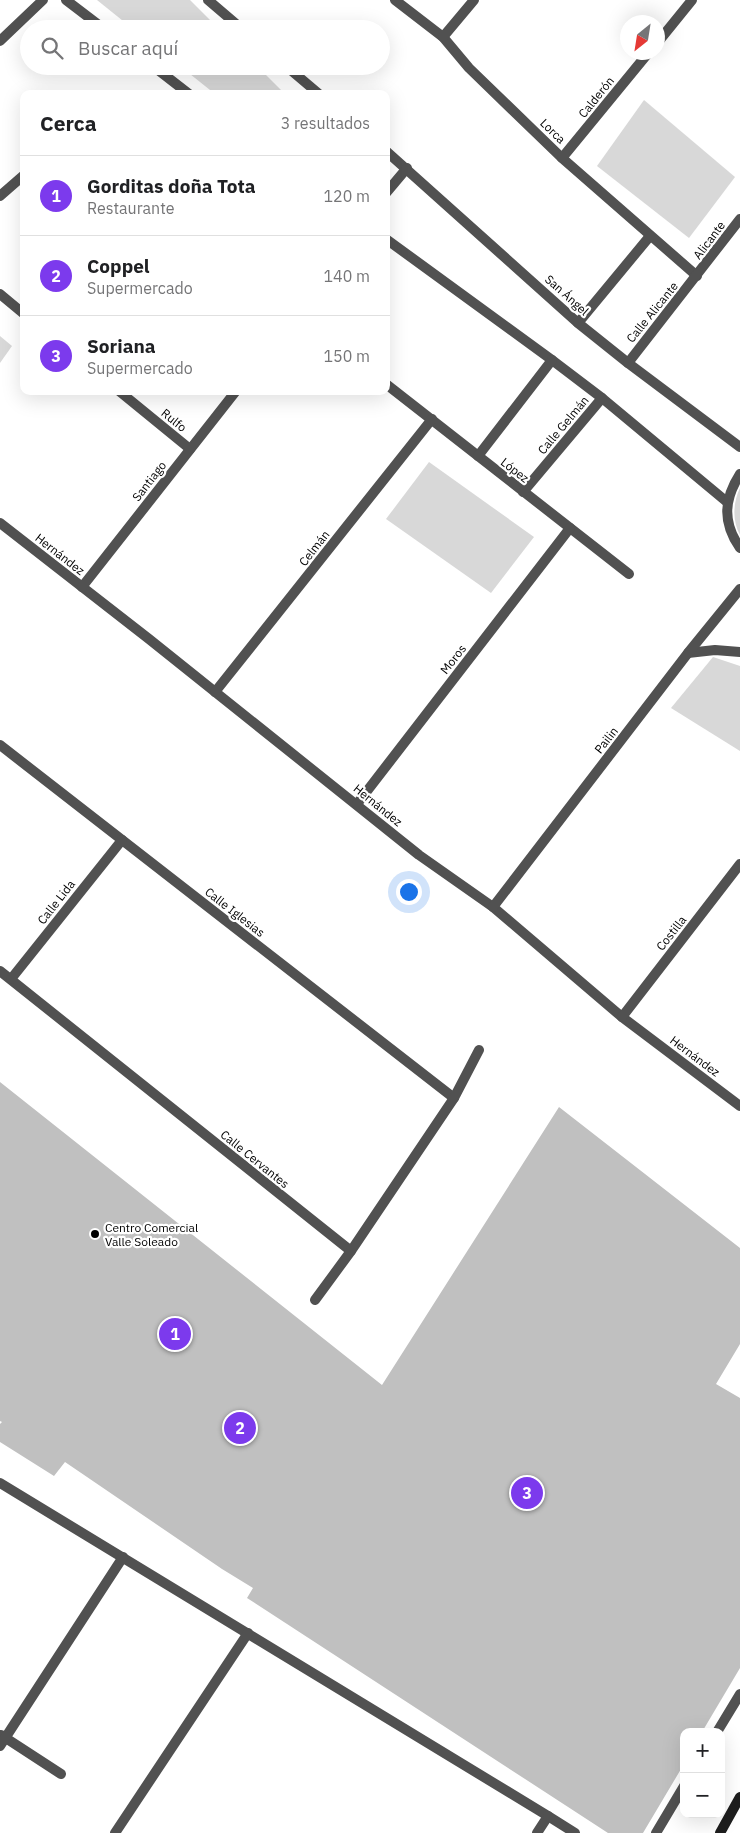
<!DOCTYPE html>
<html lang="es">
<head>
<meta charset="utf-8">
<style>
	body { margin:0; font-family:"IBM Plex Sans",sans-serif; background:#f2f2f2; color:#202124 }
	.controls { position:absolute; right:15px; bottom:15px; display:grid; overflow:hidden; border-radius:10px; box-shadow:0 5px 20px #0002 }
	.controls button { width:45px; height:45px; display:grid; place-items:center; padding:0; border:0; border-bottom:1px solid #e0e0e0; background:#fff; color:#202124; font:25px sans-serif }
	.compass { position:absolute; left:620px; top:15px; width:45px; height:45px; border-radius:50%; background:#fff; box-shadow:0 5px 20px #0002; rotate:210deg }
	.you { position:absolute; left:408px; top:891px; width:18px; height:18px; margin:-12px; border:4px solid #fff; border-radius:50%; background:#1a73e8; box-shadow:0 0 0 8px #1a73e833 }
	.badge { display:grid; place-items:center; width:32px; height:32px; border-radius:50%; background:#7c3aed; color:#fff; font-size:16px; font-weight:700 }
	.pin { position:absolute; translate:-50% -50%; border:2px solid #fff; box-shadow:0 1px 5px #0006 }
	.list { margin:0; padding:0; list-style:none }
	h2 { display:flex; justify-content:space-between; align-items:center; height:65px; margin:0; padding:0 20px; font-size:21px }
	h2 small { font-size:16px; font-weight:400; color:#757577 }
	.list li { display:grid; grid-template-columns:32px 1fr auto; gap:15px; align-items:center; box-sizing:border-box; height:80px; padding:0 20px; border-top:1px solid #e0e0e0 }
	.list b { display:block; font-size:19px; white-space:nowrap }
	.list p { margin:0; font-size:16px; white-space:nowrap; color:#757577 }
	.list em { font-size:16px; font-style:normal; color:#757577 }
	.icon { flex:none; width:28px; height:28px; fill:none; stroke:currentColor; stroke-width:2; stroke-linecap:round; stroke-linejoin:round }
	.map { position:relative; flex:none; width:740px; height:1833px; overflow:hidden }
	.search { position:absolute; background:#fff; box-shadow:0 5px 20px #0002; left:20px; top:20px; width:370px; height:55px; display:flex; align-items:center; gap:12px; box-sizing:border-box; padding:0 18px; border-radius:28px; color:#757577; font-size:19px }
	.panel { position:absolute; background:#fff; box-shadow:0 5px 20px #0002; left:20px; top:90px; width:370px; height:305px; border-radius:10px }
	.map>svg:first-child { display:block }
</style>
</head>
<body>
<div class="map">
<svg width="740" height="1833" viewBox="0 0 740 1833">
	<rect width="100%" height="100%" fill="#fff"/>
	<!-- green -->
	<g fill="#d8d8d8">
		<path d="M97,0H190L219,29H133Z"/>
		<path d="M180,66H257L285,94H215Z"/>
		<path d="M644,100L735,177L689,238L597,166Z"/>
		<path d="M0,336L12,346L0,363Z"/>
		<path d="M429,462L534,537L491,593L386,519Z"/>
		<path d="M740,488V535C732,521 733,502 740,488Z"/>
		<path d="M713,657L740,666V751L671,708Z"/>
	</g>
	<!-- building -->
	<path fill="#c0c0c0" d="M0,1082L382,1385L559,1107L740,1248V1344L716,1384L740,1398V1668L702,1732H684V1764L643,1833H608L247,1598L253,1588L222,1569L65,1462L54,1476L0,1442V1424L2,1422L0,1421Z"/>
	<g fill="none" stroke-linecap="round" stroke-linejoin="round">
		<!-- lane -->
		<g stroke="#515151" stroke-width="10">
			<path d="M0,1483L548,1816L537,1833"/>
			<path d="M1,1735L61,1774"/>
			<path d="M0,1746L123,1557"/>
			<path d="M548,1816L575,1833"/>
			<path d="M115,1833L248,1633"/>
		</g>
		<!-- street -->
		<g stroke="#515151" stroke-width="10">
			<path d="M66,0L104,29"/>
			<path d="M208,0L242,29"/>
			<path d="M395,0L443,37L469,68L562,158L697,276"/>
			<path d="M443,37L474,0"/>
			<path d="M0,41L43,0"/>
			<path d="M658,42L692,0"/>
			<path d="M153,66L189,94"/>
			<path d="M286,66L319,94"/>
			<path d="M386,151L578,323L628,363L740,447"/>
			<path d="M562,158L649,52"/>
			<path d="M386,193L407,168"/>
			<path d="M0,196L24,175"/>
			<path d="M386,239L552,360L602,398L727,502"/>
			<path d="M0,294L24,314"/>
			<path d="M578,323L650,236"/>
			<path d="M628,363L740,219"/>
			<path d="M386,384L629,574"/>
			<path d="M119,391L190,449"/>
			<path d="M478,456L552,360"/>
			<path d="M740,474C724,499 722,522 740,548"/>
			<path d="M523,492L602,398"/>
			<path d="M0,523L149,639L419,855L493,907L622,1017L740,1106"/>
			<path d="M82,587L236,391"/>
			<path d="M688,653L715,650L740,652"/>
			<path d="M215,692L432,419"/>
			<path d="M0,745L454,1098"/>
			<path d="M357,804L570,528"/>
			<path d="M493,907L688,653L740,589"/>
			<path d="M0,971L351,1251"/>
			<path d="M11,979L122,840"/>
			<path d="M622,1017L740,864"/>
			<path d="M315,1300L351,1251L454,1098L479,1050"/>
			<path d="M717,1732L740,1694"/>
			<path d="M656,1833L684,1786"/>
		</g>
		<!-- secondary -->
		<path stroke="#1e1e1e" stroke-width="10" d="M720,1833L740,1797"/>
	</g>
	<!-- markers -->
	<circle fill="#000" stroke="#fff" stroke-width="2" cx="95" cy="1234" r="5"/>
	<g text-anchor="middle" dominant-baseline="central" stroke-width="4.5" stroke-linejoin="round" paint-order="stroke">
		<!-- street labels -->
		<g font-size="12" fill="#000" stroke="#fff">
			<text transform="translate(596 97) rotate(-51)">Calderón</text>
			<text transform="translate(553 131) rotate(44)">Lorca</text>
			<text transform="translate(709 240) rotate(-53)">Alicante</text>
			<text transform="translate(567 295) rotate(42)">San Ángel</text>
			<text transform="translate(652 312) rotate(-51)">Calle Alicante</text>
			<text transform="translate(174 420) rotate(39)">Rulfo</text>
			<text transform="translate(563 425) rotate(-50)">Calle Gelmán</text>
			<text transform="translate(515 470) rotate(38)">López</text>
			<text transform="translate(149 481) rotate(-52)">Santiago</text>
			<text transform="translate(314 548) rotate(-52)">Celmán</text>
			<text transform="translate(60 554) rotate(38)">Hernández</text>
			<text transform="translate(453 659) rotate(-52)">Moros</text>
			<text transform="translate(606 740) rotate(-52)">Pailin</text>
			<text transform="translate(378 805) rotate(39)">Hernández</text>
			<text transform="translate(56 902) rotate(-52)">Calle Lida</text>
			<text transform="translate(235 912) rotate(38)">Calle Iglesias</text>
			<text transform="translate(671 933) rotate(-52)">Costilla</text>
			<text transform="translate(695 1056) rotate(37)">Hernández</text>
			<text transform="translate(255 1159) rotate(39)">Calle Cervantes</text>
		</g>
		<!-- poi labels -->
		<g font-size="12" fill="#000" stroke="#fff" text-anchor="start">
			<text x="105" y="1227">Centro Comercial<tspan x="105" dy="14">Valle Soleado</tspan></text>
		</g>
	</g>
</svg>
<div class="controls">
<button>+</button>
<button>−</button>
</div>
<svg class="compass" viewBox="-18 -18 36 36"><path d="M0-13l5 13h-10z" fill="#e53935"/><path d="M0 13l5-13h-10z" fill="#757577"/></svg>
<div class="you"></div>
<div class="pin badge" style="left:175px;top:1334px">1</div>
<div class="pin badge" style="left:240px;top:1428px">2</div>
<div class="pin badge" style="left:527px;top:1493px">3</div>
<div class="search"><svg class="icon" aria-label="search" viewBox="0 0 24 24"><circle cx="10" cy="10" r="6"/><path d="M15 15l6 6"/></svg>Buscar aquí</div>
<section class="panel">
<h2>Cerca<small>3 resultados</small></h2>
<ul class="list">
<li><span class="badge">1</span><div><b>Gorditas doña Tota</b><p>Restaurante</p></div><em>120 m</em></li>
<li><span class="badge">2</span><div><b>Coppel</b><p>Supermercado</p></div><em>140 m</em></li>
<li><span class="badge">3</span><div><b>Soriana</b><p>Supermercado</p></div><em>150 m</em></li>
</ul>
</section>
</div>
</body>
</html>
